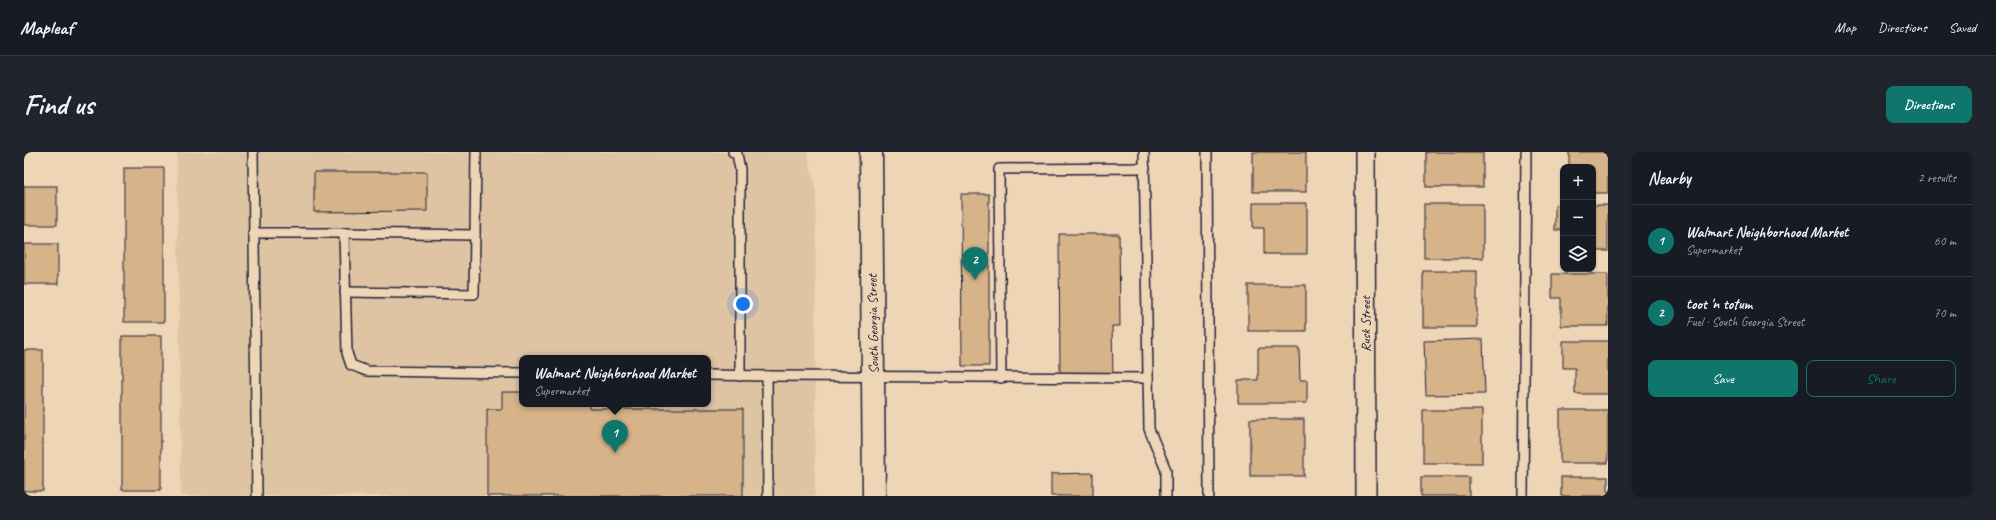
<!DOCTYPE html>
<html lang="en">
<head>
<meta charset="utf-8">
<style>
	body { margin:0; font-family:Caveat,sans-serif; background:#20242c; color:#f1f3f6 }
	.controls { position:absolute; right:12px; top:12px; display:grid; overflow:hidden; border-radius:8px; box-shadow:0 1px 3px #0004 }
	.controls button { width:36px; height:36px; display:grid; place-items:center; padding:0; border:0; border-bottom:1px solid #363941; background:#171b24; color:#f1f3f6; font:20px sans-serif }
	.you { position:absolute; left:719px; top:152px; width:14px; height:14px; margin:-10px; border:3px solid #fff; border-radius:50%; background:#1a73e8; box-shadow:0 0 0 6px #1a73e833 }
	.badge { display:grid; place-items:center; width:26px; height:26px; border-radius:50%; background:#0f766e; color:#fff; font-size:13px; font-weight:700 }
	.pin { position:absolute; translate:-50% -33px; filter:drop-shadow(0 1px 2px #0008) }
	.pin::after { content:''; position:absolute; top:21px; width:14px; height:12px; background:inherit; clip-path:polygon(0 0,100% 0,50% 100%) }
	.popup { position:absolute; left:495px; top:203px; width:192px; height:52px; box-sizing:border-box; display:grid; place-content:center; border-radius:8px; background:#171b24; filter:drop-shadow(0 1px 3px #0005); font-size:13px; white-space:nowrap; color:#9ea1a6 }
	.popup b { font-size:15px; color:#f1f3f6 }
	.popup::after { content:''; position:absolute; left:50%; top:100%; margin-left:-8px; border:8px solid transparent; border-top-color:#171b24 }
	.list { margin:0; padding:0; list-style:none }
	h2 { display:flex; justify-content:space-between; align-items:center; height:52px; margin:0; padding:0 16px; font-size:17px }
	h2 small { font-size:13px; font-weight:400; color:#9ea1a6 }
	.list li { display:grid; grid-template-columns:26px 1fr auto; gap:12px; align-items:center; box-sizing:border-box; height:72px; padding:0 16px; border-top:1px solid #363941 }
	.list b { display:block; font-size:15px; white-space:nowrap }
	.list p { margin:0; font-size:13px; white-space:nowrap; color:#9ea1a6 }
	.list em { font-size:13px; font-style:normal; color:#9ea1a6 }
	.actions { display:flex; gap:8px; padding:12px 16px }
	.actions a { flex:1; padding:9px 0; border:1px solid #0f766e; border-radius:8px; text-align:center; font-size:14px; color:#0f766e }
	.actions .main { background:#0f766e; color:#fff }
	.icon { flex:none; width:22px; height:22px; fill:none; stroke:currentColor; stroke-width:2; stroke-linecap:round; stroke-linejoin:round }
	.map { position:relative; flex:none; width:1584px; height:344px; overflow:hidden; border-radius:8px }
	header { display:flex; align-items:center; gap:24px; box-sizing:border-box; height:56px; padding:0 20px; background:#171b24; border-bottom:1px solid #363941 }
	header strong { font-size:19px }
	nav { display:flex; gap:22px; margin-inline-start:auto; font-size:14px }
	.intro { display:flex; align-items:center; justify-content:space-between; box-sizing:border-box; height:96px; padding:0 24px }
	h1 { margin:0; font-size:28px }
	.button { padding:10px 18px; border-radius:8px; background:#0f766e; color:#fff; font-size:14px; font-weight:700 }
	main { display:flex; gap:24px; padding:0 24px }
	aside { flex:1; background:#171b24; border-radius:8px; box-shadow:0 1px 3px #0004 }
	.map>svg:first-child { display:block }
</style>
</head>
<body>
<header>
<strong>Mapleaf</strong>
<nav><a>Map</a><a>Directions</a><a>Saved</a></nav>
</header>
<div class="intro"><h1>Find us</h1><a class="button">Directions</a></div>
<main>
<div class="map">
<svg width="1584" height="344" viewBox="0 0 1584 344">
	<rect width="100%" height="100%" fill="#eed5b6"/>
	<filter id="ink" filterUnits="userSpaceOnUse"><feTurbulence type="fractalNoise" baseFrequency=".025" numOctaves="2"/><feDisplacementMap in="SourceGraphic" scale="8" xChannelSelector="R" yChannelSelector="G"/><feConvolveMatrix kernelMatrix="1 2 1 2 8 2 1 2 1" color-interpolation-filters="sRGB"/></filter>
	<g filter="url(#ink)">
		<!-- built -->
		<path fill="#dfc4a4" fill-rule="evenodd" d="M153,0H783L792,39L791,344H157ZM498,206H684V252H498Z"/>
		<!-- building -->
		<g fill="#d6b388" stroke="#22223b">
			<rect x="1229" y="0" width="53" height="40"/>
			<rect x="1402" y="0" width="57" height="35"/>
			<path d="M1545,0H1584V41H1569V15H1545Z"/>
			<rect x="100" y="16" width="40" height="154"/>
			<path d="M290,20H403V59L290,60Z"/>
			<rect x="0" y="34" width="33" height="39"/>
			<path d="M937,42H965V214H938Z"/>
			<path d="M1229,51H1283V102H1240V76H1229Z"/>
			<rect x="1400" y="52" width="59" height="54"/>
			<rect x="1531" y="53" width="8" height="25"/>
			<rect x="1569" y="53" width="15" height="46"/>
			<path d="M1035,82H1095L1096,174H1088L1089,223H1036Z"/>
			<rect x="0" y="92" width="34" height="40"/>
			<rect x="1399" y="119" width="54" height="56"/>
			<path d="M1528,122H1584V174H1537V146H1528Z"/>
			<rect x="1224" y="133" width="58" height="46"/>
			<rect x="98" y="184" width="39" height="154"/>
			<path d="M1459,187L1461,242L1402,243L1400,189Z"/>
			<path d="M1539,189H1584V242H1551V216H1539Z"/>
			<path d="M1234,196H1275L1276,228H1283V251H1214V228H1234Z"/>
			<rect x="0" y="198" width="19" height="141"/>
			<path d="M478,240H498V252H566V257H719V344H463V257H478Z"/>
			<rect x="1399" y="258" width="59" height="53"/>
			<rect x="1536" y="258" width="48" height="53"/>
			<rect x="1226" y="267" width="54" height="57"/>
			<path d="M1069,321V344H1027V322Z"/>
			<rect x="1397" y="325" width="48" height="19"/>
			<rect x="1537" y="325" width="47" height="19"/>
		</g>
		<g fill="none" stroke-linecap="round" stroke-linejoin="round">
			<!-- service casing -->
			<g stroke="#22223b" stroke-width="12">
				<g id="service">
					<path d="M229,0L233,344"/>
					<path d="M709,0L713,2L716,17V224"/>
					<path d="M1120,0L1125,277L1142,318V344"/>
					<path d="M1183,0L1185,344"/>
					<path d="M229,81H320L323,201L327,213L343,219L498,221"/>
					<path d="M320,81L451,83L452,0"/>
					<path d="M321,140L450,142L451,83"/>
					<path d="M684,223L743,224L744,344"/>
					<path d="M743,224L1124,226"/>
					<path d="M977,226L975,17L1121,16"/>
					<path d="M1499,344L1502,0"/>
				</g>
			</g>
			<!-- minor casing -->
			<g stroke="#22223b" stroke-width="22">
				<path id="minor" d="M1341,0L1342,344"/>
			</g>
			<!-- secondary casing -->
			<g stroke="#22223b" stroke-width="25">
				<path id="secondary" d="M847,0L850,344"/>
			</g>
			<!-- service -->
			<use href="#service" stroke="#eed5b6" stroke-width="9"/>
			<!-- minor -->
			<use href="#minor" stroke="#eed5b6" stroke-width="19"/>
			<!-- secondary -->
			<use href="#secondary" stroke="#eed5b6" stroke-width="22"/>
		</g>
	</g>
	<g text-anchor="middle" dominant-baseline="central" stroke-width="3" stroke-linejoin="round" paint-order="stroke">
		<!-- street labels -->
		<g font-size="14" fill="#22223b" stroke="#eed5b6">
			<text transform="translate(849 172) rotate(-91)">South Georgia Street</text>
			<text transform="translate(1341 172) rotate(-90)">Rusk Street</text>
		</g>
	</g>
</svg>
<div class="controls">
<button>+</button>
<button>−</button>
<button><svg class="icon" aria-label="layers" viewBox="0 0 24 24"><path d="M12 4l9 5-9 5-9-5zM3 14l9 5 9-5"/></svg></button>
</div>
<div class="you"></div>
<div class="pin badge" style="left:591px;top:301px">1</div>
<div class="popup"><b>Walmart Neighborhood Market</b>Supermarket</div>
<div class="pin badge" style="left:951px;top:128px">2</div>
</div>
<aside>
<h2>Nearby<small>2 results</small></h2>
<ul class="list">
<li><span class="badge">1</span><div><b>Walmart Neighborhood Market</b><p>Supermarket</p></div><em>60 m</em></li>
<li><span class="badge">2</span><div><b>toot 'n totum</b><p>Fuel · South Georgia Street</p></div><em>70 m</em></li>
</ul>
<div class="actions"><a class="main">Save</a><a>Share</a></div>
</aside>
</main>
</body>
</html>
